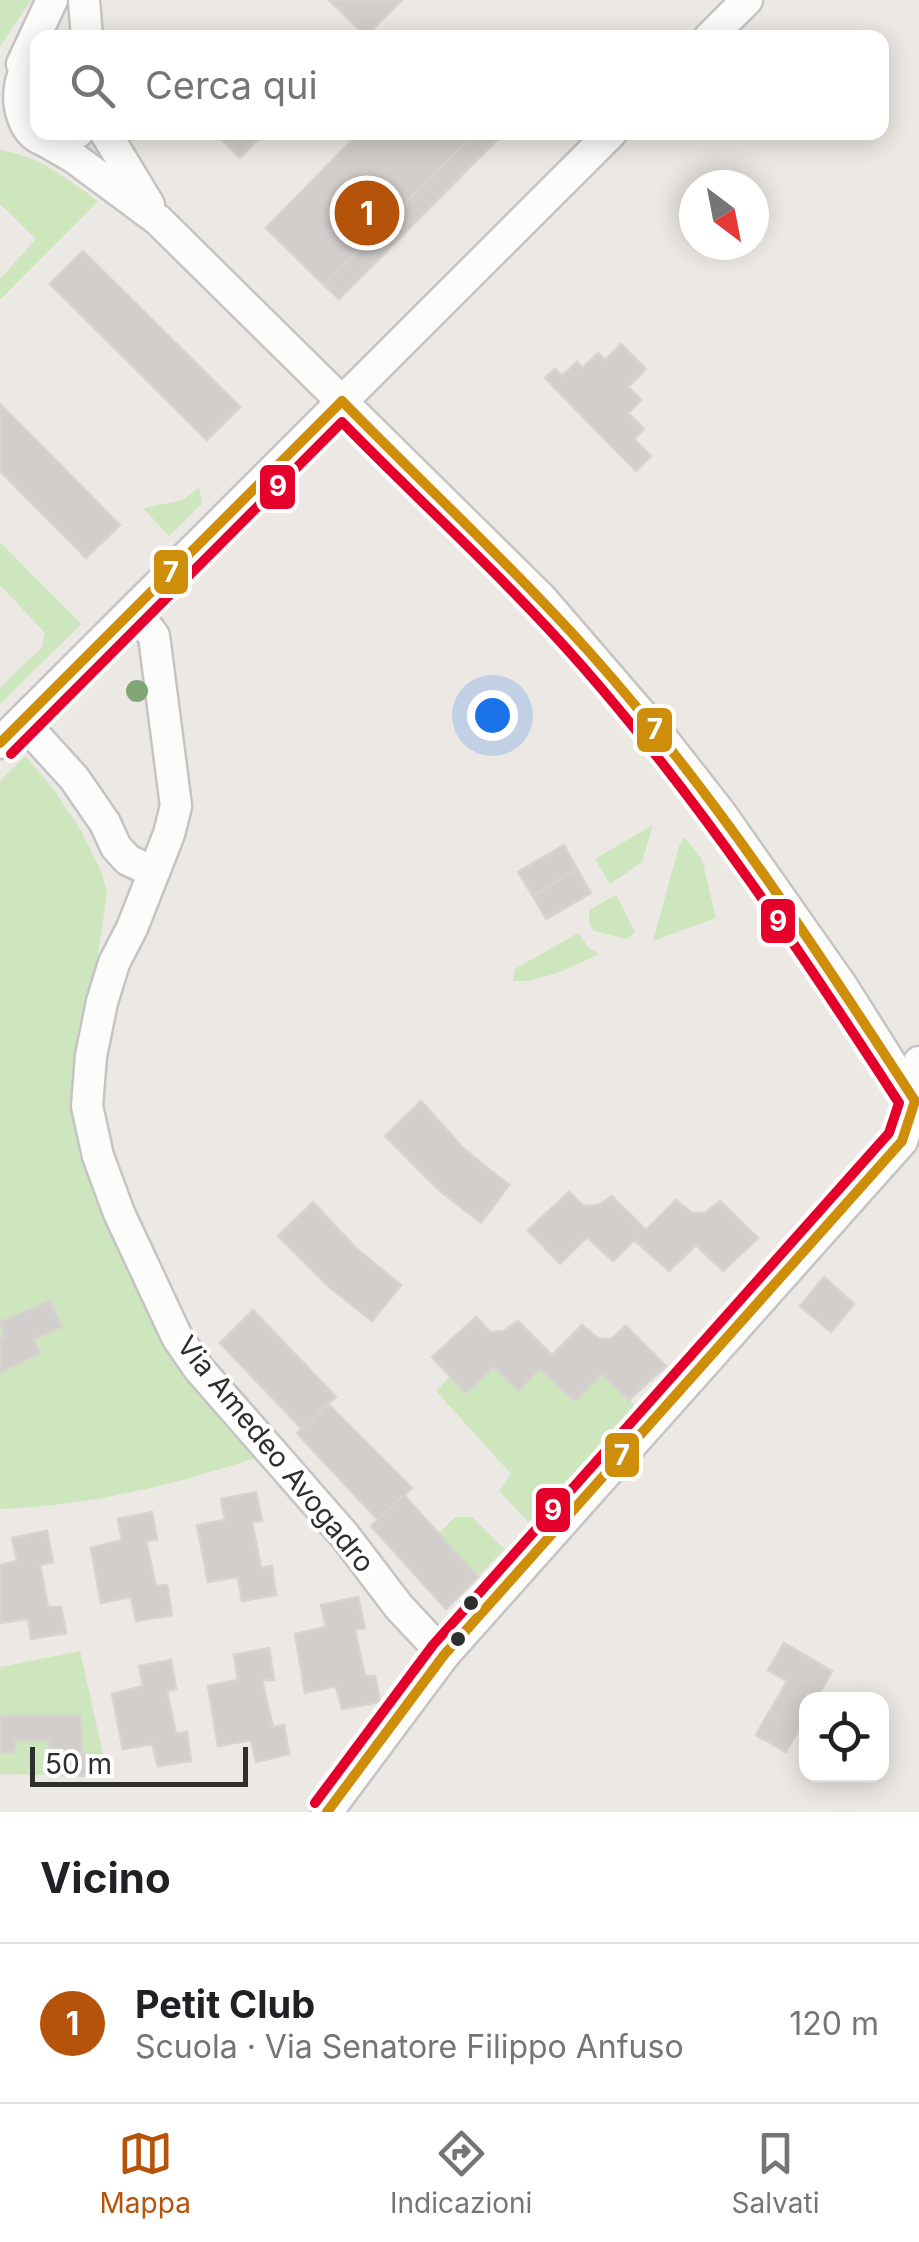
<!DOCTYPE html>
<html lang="it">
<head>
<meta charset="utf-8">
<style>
	body { margin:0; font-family:Inter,sans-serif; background:#f2f2f2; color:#202124 }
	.controls { position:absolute; right:30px; bottom:30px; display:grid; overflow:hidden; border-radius:20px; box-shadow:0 5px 25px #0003 }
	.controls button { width:90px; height:90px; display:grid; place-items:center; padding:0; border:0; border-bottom:2px solid #e0e0e0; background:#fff; color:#202124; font:50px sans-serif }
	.compass { position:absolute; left:679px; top:170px; width:90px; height:90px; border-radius:50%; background:#fff; box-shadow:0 5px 25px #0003; rotate:148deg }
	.scale { position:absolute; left:30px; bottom:25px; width:218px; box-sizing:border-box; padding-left:10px; border:5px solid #2e2e2e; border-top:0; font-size:28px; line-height:35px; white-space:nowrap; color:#2e2e2e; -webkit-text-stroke:8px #fff; paint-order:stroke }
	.you { position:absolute; left:492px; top:715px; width:35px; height:35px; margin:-25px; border:8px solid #fff; border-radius:50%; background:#1a73e8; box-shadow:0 0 0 15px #1a73e833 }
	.badge { display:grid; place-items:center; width:65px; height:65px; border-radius:50%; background:#b45309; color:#fff; font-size:32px; font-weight:700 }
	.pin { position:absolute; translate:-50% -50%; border:5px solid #fff; box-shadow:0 2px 10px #0006 }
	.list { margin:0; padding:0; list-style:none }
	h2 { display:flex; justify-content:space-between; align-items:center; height:130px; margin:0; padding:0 40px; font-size:42px }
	h2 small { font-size:32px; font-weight:400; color:#757577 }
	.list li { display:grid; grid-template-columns:65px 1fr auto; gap:30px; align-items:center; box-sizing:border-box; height:160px; padding:0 40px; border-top:2px solid #e0e0e0 }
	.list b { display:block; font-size:38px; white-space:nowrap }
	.list p { margin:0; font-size:32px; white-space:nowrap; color:#757577 }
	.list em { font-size:32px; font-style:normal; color:#757577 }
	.icon { flex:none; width:55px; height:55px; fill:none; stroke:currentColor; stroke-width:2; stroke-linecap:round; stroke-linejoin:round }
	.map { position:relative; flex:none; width:919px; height:1812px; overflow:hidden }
	.search { position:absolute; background:#fff; box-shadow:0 5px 25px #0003; left:30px; right:30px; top:30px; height:110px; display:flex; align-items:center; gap:25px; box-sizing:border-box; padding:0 35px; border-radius:20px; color:#757577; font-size:38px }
	.sheet { height:290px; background:#fff }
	nav { display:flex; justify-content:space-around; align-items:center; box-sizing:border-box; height:140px; border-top:2px solid #e0e0e0; background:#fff; font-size:28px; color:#757577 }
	nav a { display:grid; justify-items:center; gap:5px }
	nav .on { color:#b45309 }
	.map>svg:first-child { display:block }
</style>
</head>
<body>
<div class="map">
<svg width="919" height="1812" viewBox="0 0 919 1812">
	<rect width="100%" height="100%" fill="#ece8e4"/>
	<!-- green -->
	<g fill="#cee6be">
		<path d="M0,0H31L0,47Z"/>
		<path d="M0,150C37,155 69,180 98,201L0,300V279L36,239L0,204Z"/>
		<path d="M199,487L202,503L169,536L143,508L183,500Z"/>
		<path d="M0,542L81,624L0,704V688L42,647L45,633L0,585Z"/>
		<path d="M25,756L52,787L80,829L102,873L107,893L94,984L75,1071L188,1376L256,1458C172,1485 88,1506 0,1509V781Z"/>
		<path d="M653,825L642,862L610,884L595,859Z"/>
		<path d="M684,837L702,859L716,918L653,941L679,846Z"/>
		<path d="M616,895L635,932L627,939L594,931L589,923V910Z"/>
		<path d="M578,933L589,948L599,954C572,967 543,982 513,981L515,969Z"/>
		<path d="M493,1367L519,1390L540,1369L575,1400L602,1374L636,1406L528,1522L499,1491L511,1474L436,1391L450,1376L466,1393Z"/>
		<path d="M455,1517H472L504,1549L478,1577L439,1533Z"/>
		<path d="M80,1651L108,1776L0,1774V1667Z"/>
	</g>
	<!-- building -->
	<g fill="#d1cecb" stroke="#d7d4d0" stroke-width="2.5">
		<path d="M329,0H402L366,36Z"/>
		<path d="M214,132H265L240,158Z"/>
		<path d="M360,132H476L324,285L266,228Z"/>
		<path d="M476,132H505L339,299L324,285Z"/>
		<path d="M83,251L240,407L207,440L50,284Z"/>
		<path d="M621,344L646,369L628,387L641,400L628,413L644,429L634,439L651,456L636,471L545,378L555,369L562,376L577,362L583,368L598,353L605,360Z"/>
		<path d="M0,404L120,525L86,558L0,471Z"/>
		<path d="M564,845L577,869L533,896L518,872Z"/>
		<path d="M577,869L591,893L546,919L533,896Z"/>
		<path d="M421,1101L464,1149L509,1185L481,1223L438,1189L385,1136Z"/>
		<path d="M569,1192L583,1206L598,1205L612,1196L646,1230L676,1200L692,1213H705L720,1201L758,1238L723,1271L696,1245L669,1271L634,1240L613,1261L587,1237L560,1264L528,1230Z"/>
		<path d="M313,1202L357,1249L401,1285L372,1321L328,1286L278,1236Z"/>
		<path d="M824,1277L854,1304L831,1332L800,1306Z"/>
		<path d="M50,1301L62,1327L34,1339L40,1353L0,1373V1338L4,1337L0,1322Z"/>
		<path d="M253,1310L336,1397L302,1429L220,1343Z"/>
		<path d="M476,1317L490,1332L504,1331L518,1321L552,1355L582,1325L599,1339H611L626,1326L666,1366L629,1400L602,1374L575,1401L540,1369L519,1391L493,1367L466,1393L432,1357Z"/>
		<path d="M328,1404L412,1488L378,1520L297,1433Z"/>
		<path d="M256,1492L262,1521L252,1522L261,1568L272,1566L276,1595L242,1601L238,1577L208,1582L197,1525L225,1520L221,1499Z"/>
		<path d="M404,1495L478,1577L446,1609L371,1526Z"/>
		<path d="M152,1512L157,1540L146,1541L156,1586L167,1585L172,1615L136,1621L131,1597L101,1603L91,1548L122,1540L118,1519Z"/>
		<path d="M47,1531L53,1562L40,1565L48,1607H61L66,1633L31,1639L28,1619L0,1623V1565L17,1561L12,1538Z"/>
		<path d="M358,1597L365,1628L355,1630L365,1676H375L380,1702L342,1709L336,1686L305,1693L295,1634L326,1627L321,1605Z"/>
		<path d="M784,1643L832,1671L816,1700H806V1716L786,1752L756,1735L787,1681L768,1670Z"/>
		<path d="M269,1648L274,1680H262L273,1727L284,1725L289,1754L256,1762L251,1740L218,1746L208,1686L238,1680L234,1655Z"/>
		<path d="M171,1660L176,1689L167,1691L176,1734L187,1732L191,1761L158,1766L152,1744L123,1749L112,1694L143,1686L139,1666Z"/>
		<path d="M0,1716H81L82,1754L93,1755L92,1776L50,1775L49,1740H16L14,1752H0Z"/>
	</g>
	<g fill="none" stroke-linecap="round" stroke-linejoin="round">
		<!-- minor casing -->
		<g stroke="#c5c4c5" stroke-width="35">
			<g id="minor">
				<path d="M84,0L87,38"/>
				<path d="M709,38L747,0"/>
				<path d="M38,55C0,83 23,170 78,132"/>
				<path d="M22,64L52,0"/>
				<path d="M105,132L149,205"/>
				<path d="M45,141L73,157L158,220L542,599L661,737L719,811L842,986L919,1108"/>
				<path d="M134,610L154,636L176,806L169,834L132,928L114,963L102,1002L91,1056L87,1106L98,1156L119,1213L177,1337L199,1369L345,1536L399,1607L444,1655"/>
				<path d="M22,721L74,778L105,823L116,847L128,860L154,872"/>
				<path d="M0,743L612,132"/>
				<path d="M327,1812L444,1655L902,1141L915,1101L919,1062"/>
			</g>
		</g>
		<!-- minor -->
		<use href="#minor" stroke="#fcfcfb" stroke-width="30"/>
		<!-- bus-1 casing -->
		<g stroke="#fff" stroke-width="18">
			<g id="bus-1">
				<path d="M342,401C425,486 512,566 591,654C714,792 815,947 915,1101"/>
				<path d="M0,743L342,401"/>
				<path d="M327,1812L444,1655L902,1141L915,1101"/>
			</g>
		</g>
		<!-- bus-2 casing -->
		<g stroke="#fff" stroke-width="18">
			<path id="bus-2" d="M11,754L342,422C422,504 507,580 582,666C701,802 801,952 899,1103L889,1133L433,1645L315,1803"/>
		</g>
		<!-- bus-1 -->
		<use href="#bus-1" stroke="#cf8e09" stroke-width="10"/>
		<!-- bus-2 -->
		<use href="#bus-2" stroke="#e4002b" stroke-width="10"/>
	</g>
	<!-- trees -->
	<circle fill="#82a575" cx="137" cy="691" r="11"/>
	<!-- markers -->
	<g fill="#2e2e2e" stroke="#fff" stroke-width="4">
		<circle cx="471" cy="1603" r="9"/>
		<circle cx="458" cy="1639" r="9"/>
	</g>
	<g text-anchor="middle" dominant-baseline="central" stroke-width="8" stroke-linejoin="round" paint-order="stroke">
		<!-- street labels -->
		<g font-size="28" fill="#2e2e2e" stroke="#fff">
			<text transform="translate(276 1454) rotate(51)">Via Amedeo Avogadro</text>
		</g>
	</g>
	<g stroke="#fff" stroke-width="4">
		<rect x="258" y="463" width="39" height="48" rx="10" fill="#e4002b"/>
		<rect x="152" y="548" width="38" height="48" rx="10" fill="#cf8e09"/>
		<rect x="635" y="706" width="39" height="48" rx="10" fill="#cf8e09"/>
		<rect x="759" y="897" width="38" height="48" rx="10" fill="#e4002b"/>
		<rect x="603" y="1431" width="38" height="48" rx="10" fill="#cf8e09"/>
		<rect x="534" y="1486" width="38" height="48" rx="10" fill="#e4002b"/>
	</g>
	<g font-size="28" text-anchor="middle" font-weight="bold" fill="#fff">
		<text x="278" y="496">9</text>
		<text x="171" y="582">7</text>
		<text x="655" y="739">7</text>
		<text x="778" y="931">9</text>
		<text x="622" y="1465">7</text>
		<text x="553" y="1520">9</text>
	</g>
</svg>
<div class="controls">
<button><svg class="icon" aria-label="locate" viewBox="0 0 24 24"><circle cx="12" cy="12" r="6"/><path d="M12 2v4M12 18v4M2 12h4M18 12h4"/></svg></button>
</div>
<svg class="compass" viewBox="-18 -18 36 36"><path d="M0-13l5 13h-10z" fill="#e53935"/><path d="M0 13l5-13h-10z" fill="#757577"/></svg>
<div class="scale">50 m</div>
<div class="you"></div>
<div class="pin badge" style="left:367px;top:213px">1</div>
<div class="search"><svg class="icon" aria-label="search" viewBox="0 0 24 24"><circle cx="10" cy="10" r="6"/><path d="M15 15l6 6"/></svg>Cerca qui</div>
</div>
<section class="sheet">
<h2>Vicino<small></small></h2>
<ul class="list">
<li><span class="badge">1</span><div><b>Petit Club</b><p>Scuola · Via Senatore Filippo Anfuso</p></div><em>120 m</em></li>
</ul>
</section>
<nav>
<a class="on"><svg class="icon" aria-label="map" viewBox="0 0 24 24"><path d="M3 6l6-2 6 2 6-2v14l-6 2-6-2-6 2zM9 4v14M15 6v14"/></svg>Mappa</a>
<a><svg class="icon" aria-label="directions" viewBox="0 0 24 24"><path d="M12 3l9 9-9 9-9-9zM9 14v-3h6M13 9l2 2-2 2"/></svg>Indicazioni</a>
<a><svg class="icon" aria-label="saved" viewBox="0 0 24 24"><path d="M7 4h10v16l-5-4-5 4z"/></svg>Salvati</a>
</nav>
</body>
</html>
